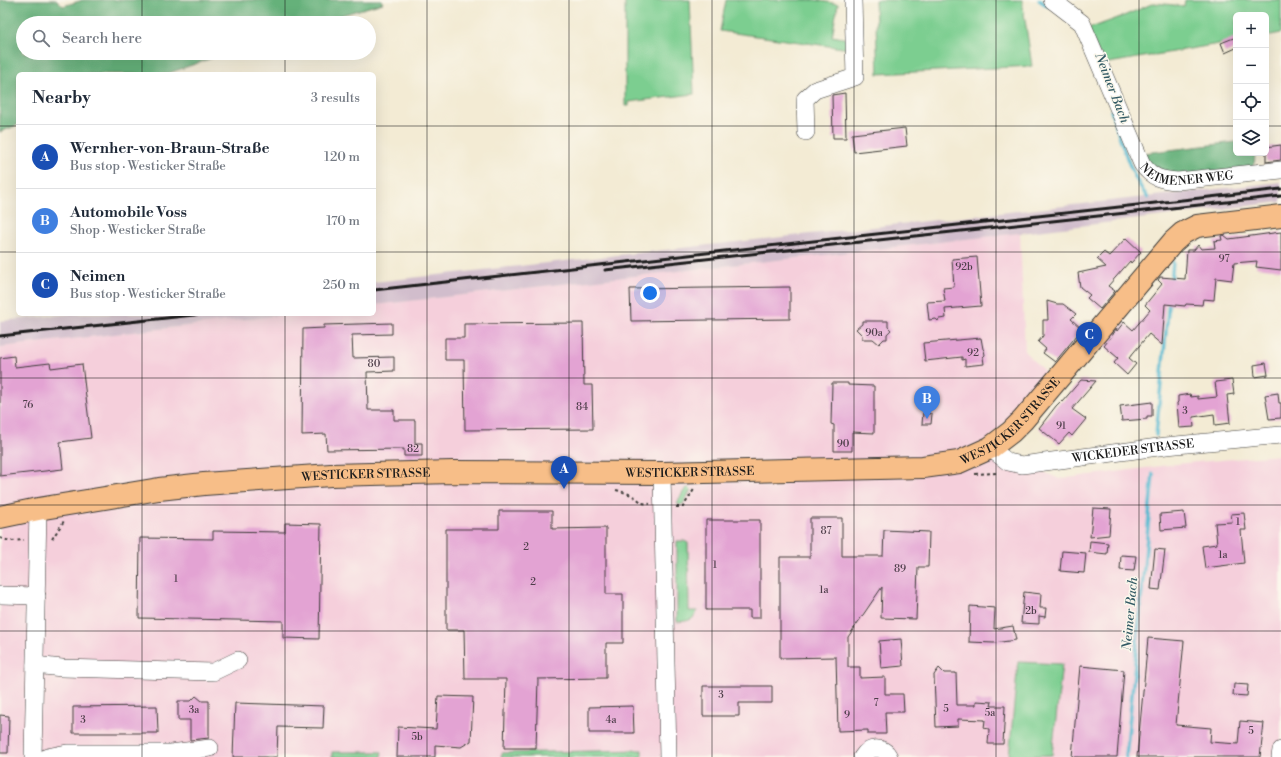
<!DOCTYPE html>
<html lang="en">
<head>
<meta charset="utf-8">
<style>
	body { margin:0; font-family:"Libre Bodoni",serif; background:#f6f6f7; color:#1f2937 }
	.controls { position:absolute; right:12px; top:12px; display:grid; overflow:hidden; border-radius:6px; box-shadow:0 4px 16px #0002 }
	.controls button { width:36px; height:36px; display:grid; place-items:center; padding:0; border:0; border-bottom:1px solid #e0e1e3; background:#fff; color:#1f2937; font:20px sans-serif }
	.you { position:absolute; left:650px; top:293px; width:14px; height:14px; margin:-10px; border:3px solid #fff; border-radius:50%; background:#1a73e8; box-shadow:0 0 0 6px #1a73e833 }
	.badge { display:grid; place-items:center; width:26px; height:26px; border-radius:50%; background:#ea580c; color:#fff; font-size:13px; font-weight:700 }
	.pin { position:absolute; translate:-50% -33px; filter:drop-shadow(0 1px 2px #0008) }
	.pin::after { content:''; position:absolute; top:21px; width:14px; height:12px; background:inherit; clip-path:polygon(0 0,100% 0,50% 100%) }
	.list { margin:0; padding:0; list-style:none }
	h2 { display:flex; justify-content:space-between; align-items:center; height:52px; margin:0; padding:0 16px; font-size:17px }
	h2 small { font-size:13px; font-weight:400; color:#747a83 }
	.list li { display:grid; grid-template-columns:26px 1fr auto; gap:12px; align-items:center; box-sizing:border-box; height:64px; padding:0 16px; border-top:1px solid #e0e1e3 }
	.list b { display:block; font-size:15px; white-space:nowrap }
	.list p { margin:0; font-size:13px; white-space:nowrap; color:#747a83 }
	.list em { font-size:13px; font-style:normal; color:#747a83 }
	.icon { flex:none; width:22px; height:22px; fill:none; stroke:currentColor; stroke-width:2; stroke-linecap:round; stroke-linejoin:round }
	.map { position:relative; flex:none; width:1281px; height:757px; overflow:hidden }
	.search { position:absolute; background:#fff; box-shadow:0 4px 16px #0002; left:16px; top:16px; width:360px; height:44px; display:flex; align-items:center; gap:10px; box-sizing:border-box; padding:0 14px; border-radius:22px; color:#747a83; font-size:15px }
	.panel { position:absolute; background:#fff; box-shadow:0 4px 16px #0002; left:16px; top:72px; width:360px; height:244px; border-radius:6px }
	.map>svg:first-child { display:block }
</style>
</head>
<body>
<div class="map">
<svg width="1281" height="757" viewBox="0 0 1281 757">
	<rect width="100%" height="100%" fill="#fbf7ec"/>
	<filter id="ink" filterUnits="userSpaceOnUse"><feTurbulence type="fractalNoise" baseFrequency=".025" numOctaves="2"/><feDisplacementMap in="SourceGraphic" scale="8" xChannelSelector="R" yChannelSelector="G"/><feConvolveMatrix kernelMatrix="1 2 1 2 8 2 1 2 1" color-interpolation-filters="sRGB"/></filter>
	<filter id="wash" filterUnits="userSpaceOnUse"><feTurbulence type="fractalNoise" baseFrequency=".012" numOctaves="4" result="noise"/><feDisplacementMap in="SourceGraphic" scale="16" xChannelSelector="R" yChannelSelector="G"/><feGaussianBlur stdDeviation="0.9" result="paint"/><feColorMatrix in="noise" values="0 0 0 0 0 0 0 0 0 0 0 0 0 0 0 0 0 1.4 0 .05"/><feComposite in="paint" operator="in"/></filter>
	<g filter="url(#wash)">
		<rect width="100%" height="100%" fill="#f3ebd4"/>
		<!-- built -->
		<path fill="#f5cfdb" d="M1020,233L1025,352L1049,376L988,440L994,449L1059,479L1185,463L1281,455V757H0V347L292,314H374V305Z"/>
		<!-- industrial -->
		<g fill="#d1bdcc">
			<path d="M1281,182V202L1020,233L374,305V282Z"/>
			<path d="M71,314H292L0,347V321Z"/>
		</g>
		<!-- green -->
		<g fill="#7cce90" stroke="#4c7556">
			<path d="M625,0H690L694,94L629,102V106H625Z"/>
			<path d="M726,0H815L838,4L832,36L849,39L850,49L720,31Z"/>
			<path d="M875,0H1022L1032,66L878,74Z"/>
			<path d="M1185,0H1281V33L1266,36V15H1236V41L1103,64L1088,29L1126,15L1154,3L1184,6Z"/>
			<path d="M688,487L691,490L683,504L681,505L677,504L683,492Z"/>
			<path d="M677,541H684L688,543L689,611H697C695,621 686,621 677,622Z"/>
			<path d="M1018,662L1062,664L1052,755L1009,757Z"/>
			<path d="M642,750V757H501L502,753Z"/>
			<path d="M332,752H382L381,757H332Z"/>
		</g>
		<!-- forest -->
		<g fill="#65b17a" stroke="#40664b">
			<path d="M0,0H57L63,6L83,0H381L383,3L314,23H23V53H227L166,74H18V125L0,132Z"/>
			<path d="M1236,142V153H1255L1254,169L1168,177L1150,168L1144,153Z"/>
		</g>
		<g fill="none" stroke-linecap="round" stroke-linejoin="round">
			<!-- stream -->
			<g stroke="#52b8d0" stroke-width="3.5">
				<path d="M1039,0L1048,6"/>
				<path d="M1111,111C1121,140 1129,173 1148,198"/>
				<path d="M1171,283L1173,262"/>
				<path d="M1156,435L1169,301"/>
				<path d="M1126,757L1153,474"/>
			</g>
		</g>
		<g id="blocks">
			<!-- building -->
			<g fill="#e3a3d3">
				<path d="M1236,37V48L1225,53L1221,43Z"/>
				<path d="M845,93L846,138H833L832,95Z"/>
				<path d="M905,128L907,146L854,152L852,134Z"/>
				<path d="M1281,145V160L1266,162V147Z"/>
				<path d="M1281,232V270L1256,267L1257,261L1234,263L1232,280L1216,278L1214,300L1203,299L1202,305L1186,304L1185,306L1165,304L1162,345L1149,334L1129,358L1136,364L1127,375L1114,363L1118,358L1104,346L1112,336V334L1116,329L1117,331L1124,322L1133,330L1150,310L1145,305L1162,284L1158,280L1160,277L1185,279L1187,250H1194L1198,245L1201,249L1215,248L1214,241L1222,240L1221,236L1224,235L1229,239Z"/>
				<path d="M1126,238L1141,252L1131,263L1130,261L1108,286L1115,291L1100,309L1087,298L1090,295L1080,287L1078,273L1106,267L1097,259L1104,252L1109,256Z"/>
				<path d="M977,257L981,306L945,309L946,318L939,319L938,321L936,319L929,320L927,302L945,301L943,288L954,287L952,259Z"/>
				<path d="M790,287V319L631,321L630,289Z"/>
				<path d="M1047,301L1057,304H1063L1076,314L1071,319L1082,329L1055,362L1043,353L1046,349L1038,342L1043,336V320H1048Z"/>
				<path d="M862,321H888V327L891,330L887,334V339H884L879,344L873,339H862V335L856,329L862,324Z"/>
				<path d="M392,323V334L352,335L353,358L394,357V371L367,372L368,410H394V420H415V443H422V456H404V449L327,450L326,434L302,435L303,329L324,328V325Z"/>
				<path d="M583,323L584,385H592L593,429L465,430L464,360H445V338H464V324Z"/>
				<path d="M981,338L983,349L984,350L985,355L983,357L984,364L965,366V359L962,360V357L925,361L923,343Z"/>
				<path d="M14,356L15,367L50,363L51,368L82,364L91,438L60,442L63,469L0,476V358Z"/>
				<path d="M1266,363L1268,375L1255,377L1254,365Z"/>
				<path d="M1081,380L1096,381L1072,409L1086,419L1072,436L1069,433L1059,444L1039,428L1056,406L1061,401L1062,402Z"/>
				<path d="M1232,380L1234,394L1227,395L1230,423L1215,425L1214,414L1193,417L1194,427L1179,428L1177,403L1178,402V396L1190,394L1191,397L1198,396V399L1217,397L1215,382Z"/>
				<path d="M832,383H848V385L874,386V433L852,432V451H834V425L831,424Z"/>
				<path d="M1278,393L1279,403H1281V418L1269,419L1265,395Z"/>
				<path d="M1152,402V416H1147V419L1122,421L1120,406Z"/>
				<path d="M923,413L932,414L931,424H922Z"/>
				<path d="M1093,508L1111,509L1109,535L1090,537Z"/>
				<path d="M499,511H552V529L606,528V594H623V643H606V678L538,679L536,748H504L506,679H465L464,630H446V529H499Z"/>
				<path d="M1184,512L1186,528L1161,530L1160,514Z"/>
				<path d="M1244,513L1246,530H1241L1244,563L1205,568L1202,546L1217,544L1215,523L1232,522L1231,514Z"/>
				<path d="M810,518H842V556H883L884,530L929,532L928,567H918L916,619L881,618L882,587L848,637V667H860V678L885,677V694H903L904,712H885L886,734H868V730L838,731L836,657L780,658V557H810Z"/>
				<path d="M706,520H760V618H750V610H706Z"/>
				<path d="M285,523L321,524L319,639L283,638V621L139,618L140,538L213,539V531L285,532Z"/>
				<path d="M1090,541L1108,543L1107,554L1089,552Z"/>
				<path d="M1155,549L1165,550L1160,590L1151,589Z"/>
				<path d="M1062,551L1086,553L1084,573L1060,571Z"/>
				<path d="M1121,555L1136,556L1134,571L1120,570Z"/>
				<path d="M1024,592L1041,594L1040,608H1046L1045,617L1039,616V624L1021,623Z"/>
				<path d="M970,606L995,608L994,629L1013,626L1016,640L994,643L969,642Z"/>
				<path d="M1148,638L1184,641L1176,725L1211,728L1210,742L1238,744L1240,721L1264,723L1260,757H1137Z"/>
				<path d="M901,639L903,666L881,668L879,641Z"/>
				<path d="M1080,666L1124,670L1117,757H1072Z"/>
				<path d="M939,668L944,673H956L957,705H976V701L992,702L991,706H1005L1003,744H988L989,729L984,728L985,720L958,719V726L936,727L934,675Z"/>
				<path d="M1234,684L1248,685L1247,696L1233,695Z"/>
				<path d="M703,686H772V703H739V716H703Z"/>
				<path d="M196,696L202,701H209V738L190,740V720H178V701H191Z"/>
				<path d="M438,696L473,697L471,741L461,747L435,745V757H397L398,727L436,729Z"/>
				<path d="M235,703L324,706L323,728L278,727L277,757H233Z"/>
				<path d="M157,706L158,733H73V707Z"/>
				<path d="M633,706L634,733H589V707Z"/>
				<path d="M0,715L9,716L8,753H0Z"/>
			</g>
		</g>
	</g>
	<g filter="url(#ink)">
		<use href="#blocks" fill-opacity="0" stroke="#3c3b38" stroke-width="1"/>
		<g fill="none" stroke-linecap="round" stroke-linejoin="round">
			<!-- minor casing -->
			<g stroke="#3c3b38" stroke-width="18">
				<g id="minor">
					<path id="s1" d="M1052,0L1082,23L1142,164C1152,178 1161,180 1178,181L1281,170"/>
					<path d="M806,132L805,99L815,90L855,77L853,0"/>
					<path id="s2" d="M990,448L1008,462L1022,465L1166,446L1281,435"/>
					<path d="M662,473L668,757"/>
					<path d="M0,595L37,596"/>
					<path d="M35,665L62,668L213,672L238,660"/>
					<path d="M33,757L38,509"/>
					<path d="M47,757L67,753H171L210,748"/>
					<path d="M862,757C868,747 884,745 889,757"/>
					<path d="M1280,757L1281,750"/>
				</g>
			</g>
			<!-- major casing -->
			<g stroke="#3c3b38" stroke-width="24">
				<g id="major">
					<path id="s3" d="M0,517L38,509L159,489L204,484L331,475L453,472L662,473L923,467L959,462L990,448L1011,432L1023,420L1173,242L1183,233L1197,226L1281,216"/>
				</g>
			</g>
			<!-- path -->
			<g stroke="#3c3b38" stroke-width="2" stroke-dasharray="3 3" stroke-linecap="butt">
				<path d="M975,474L998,473"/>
				<path d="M616,490C627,493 634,495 642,503L650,504"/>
				<path d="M676,507H683L695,488"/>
				<path d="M0,538L10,541L24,540"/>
				<path d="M52,539L64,521"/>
			</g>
			<!-- minor -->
			<use href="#minor" stroke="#fff" stroke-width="17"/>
			<!-- major -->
			<use href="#major" stroke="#f7be88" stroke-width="22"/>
			<!-- rail -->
			<g stroke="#1c1c1c" stroke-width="3">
				<path d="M605,270L1281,196"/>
				<path d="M374,290L1281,189"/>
				<path d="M0,336L203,314"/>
			</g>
		</g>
	</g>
	<!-- grid -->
	<path fill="none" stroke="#1c1c1c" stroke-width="1" stroke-opacity="0.55" d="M142,0V23M285,0V23M427,0V757M569,0V757M712,0V757M854,0V757M996,0V757M1139,0V757M142,53V74M285,53V74M0,126H18M374,126H1236M1266,126H1281M0,252H18M374,252H1281M142,314V757M285,314V757M0,378H1281M0,505H1281M0,631H1281"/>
	<g text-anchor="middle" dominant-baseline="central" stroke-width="3" stroke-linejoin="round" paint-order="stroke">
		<!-- number labels -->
		<g font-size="10" fill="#4e3e4a">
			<text x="1224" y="259">97</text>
			<text x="964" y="267">92b</text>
			<text x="874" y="333">90a</text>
			<text x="973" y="353">92</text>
			<text x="374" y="364">80</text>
			<text x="28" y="405">76</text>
			<text x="582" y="407">84</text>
			<text x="1185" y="411">3</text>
			<text x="1061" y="426">91</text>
			<text x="843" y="444">90</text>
			<text x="413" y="449">82</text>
			<text x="1238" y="522">1</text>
			<text x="826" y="531">87</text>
			<text x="526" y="547">2</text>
			<text x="1223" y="555">1a</text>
			<text x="715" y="565">1</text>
			<text x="900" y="569">89</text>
			<text x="176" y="579">1</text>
			<text x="533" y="582">2</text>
			<text x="824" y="590">1a</text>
			<text x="1031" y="611">2b</text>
			<text x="721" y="695">3</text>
			<text x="876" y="703">7</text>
			<text x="946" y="709">5</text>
			<text x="194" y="710">3a</text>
			<text x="990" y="713">5a</text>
			<text x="847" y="715">9</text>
			<text x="83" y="720">3</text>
			<text x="611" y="720">4a</text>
			<text x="1251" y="731">5</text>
			<text x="417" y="737">5b</text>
		</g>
		<!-- street labels -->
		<g font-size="12" fill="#1c1c1c" stroke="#fbf7ec">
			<text stroke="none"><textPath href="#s1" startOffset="240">NEIMENER WEG</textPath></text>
			<text stroke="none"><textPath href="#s3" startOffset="1029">WESTICKER STRASSE</textPath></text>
			<text stroke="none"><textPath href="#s2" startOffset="149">WICKEDER STRASSE</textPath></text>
			<text stroke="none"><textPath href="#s3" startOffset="693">WESTICKER STRASSE</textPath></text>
			<text stroke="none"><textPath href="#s3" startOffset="369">WESTICKER STRASSE</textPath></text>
		</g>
		<!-- water labels -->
		<g font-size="13" font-style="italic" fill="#325a64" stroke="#fbf7ec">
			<text transform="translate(1112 88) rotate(69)">Neimer Bach</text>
			<text transform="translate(1130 614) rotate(-85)">Neimer Bach</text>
		</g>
	</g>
</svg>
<div class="controls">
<button>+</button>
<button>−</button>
<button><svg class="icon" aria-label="locate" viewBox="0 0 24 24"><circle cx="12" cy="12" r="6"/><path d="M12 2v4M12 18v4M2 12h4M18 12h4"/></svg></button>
<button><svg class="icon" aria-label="layers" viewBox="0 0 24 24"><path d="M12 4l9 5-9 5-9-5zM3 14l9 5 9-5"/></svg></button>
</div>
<div class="you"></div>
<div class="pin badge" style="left:564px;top:489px;background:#1a4fb4">A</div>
<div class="pin badge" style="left:927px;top:419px;background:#3f7fe0">B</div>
<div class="pin badge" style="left:1089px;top:355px;background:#1a4fb4">C</div>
<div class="search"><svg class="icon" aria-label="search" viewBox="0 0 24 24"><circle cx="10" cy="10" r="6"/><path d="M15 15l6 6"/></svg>Search here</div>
<section class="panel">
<h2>Nearby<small>3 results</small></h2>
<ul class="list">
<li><span class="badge" style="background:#1a4fb4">A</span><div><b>Wernher-von-Braun-Straße</b><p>Bus stop · Westicker Straße</p></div><em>120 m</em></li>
<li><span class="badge" style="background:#3f7fe0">B</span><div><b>Automobile Voss</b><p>Shop · Westicker Straße</p></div><em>170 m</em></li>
<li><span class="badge" style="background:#1a4fb4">C</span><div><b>Neimen</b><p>Bus stop · Westicker Straße</p></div><em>250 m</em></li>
</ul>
</section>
</div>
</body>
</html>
